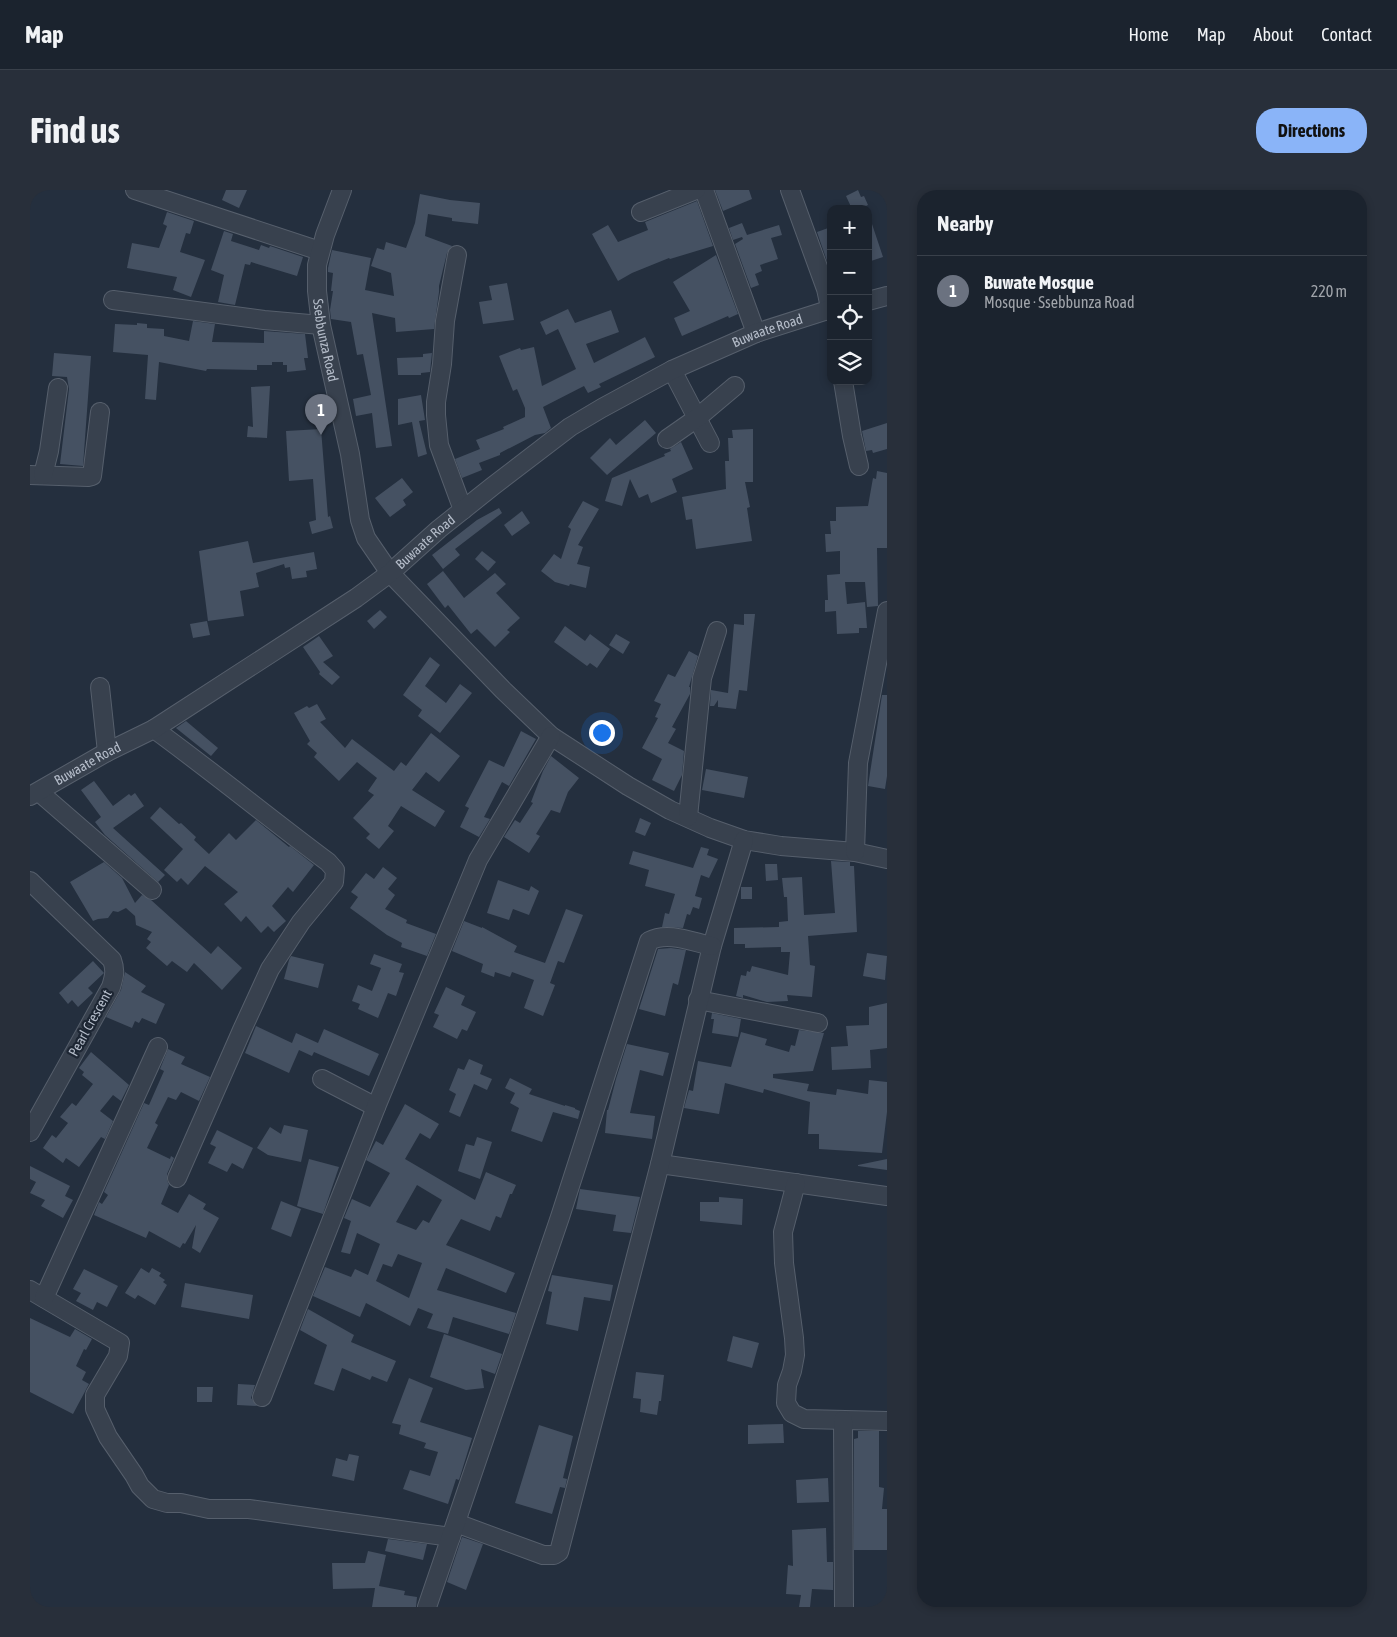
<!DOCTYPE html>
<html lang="en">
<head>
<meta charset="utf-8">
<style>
	body { margin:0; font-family:"Asap Condensed",sans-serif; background:#282f3a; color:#f1f3f6 }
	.controls { position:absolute; right:15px; top:15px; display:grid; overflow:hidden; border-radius:10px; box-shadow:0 2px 8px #0003 }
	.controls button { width:45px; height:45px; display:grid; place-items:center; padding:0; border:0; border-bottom:1px solid #39404a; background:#1b232e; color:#f1f3f6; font:25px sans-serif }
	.you { position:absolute; left:571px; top:542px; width:18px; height:18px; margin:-12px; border:4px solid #fff; border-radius:50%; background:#1a73e8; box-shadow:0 0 0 8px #1a73e833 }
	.badge { display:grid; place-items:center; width:32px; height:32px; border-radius:50%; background:#8ab4f8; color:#fff; font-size:16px; font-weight:700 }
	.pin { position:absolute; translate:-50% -41px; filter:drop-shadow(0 1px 2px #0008) }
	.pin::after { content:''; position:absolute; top:26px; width:18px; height:15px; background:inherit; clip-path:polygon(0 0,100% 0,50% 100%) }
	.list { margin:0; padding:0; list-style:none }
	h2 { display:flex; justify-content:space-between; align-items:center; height:65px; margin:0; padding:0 20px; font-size:21px }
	h2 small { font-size:16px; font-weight:400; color:#a0a4aa }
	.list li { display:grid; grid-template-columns:32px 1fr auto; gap:15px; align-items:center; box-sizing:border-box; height:70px; padding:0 20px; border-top:1px solid #39404a }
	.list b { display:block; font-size:19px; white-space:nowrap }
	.list p { margin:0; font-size:16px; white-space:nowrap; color:#a0a4aa }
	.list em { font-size:16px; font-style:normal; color:#a0a4aa }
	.icon { flex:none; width:28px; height:28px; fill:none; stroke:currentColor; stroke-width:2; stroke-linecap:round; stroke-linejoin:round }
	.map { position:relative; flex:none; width:857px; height:1417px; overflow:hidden; border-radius:20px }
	header { display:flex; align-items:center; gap:30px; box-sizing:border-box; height:70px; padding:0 25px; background:#1b232e; border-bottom:1px solid #39404a }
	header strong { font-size:24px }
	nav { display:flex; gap:28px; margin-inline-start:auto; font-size:18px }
	.intro { display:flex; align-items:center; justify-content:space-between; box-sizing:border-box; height:120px; padding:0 30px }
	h1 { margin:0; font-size:35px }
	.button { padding:12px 22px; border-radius:20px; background:#8ab4f8; color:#111; font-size:18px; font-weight:700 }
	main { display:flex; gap:30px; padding:0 30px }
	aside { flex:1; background:#1b232e; border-radius:20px; box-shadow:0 2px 8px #0003 }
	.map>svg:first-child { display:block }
</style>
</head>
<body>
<header>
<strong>Map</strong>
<nav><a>Home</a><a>Map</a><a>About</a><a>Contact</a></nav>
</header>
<div class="intro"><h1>Find us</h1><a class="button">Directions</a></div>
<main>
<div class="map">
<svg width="857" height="1417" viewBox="0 0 857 1417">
	<rect width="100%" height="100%" fill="#242f3e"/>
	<!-- building -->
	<g fill="#455162" fill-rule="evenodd">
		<path d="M196,0H217L209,18L192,10Z"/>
		<path d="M685,0H719L722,9L693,21Z"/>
		<path d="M828,0L831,7L834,6L838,15L829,19H822L816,6Z"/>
		<path d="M390,4L420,10L450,13L448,34L422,31V28L398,24L395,46L422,56L417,63L409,96V102L404,139L366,142L365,128L342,123L362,256L346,258L342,223L326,226L323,209L341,205L333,164L327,165L321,132L301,129L300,120L303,101H301L303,83L298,82V78L302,60L341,68L335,100L364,106L361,83L341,76L347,58L354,60L356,52L376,58L385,33Z"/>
		<path d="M667,11L683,56L640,69L639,68L602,83L588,91L562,44L578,35L588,52L618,40L615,32Z"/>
		<path d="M137,22L164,31L160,44L156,43L150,62L175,70L161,107L143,100L147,87L97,78L102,53L129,58L137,36L133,34Z"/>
		<path d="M838,28H840L853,67L838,72Z"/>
		<path d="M712,33L717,45L749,35L752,45L741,48L748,69L730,75L732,81L725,84L729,95L721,98L705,54L713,49L712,47L703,50L699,38Z"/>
		<path d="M801,37V77H799L787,42Z"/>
		<path d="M194,41L203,44L201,51L229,60L231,55L239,58L240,56L273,67L267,86L221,72L220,75L215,74L205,115L188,112L194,85L181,80Z"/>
		<path d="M686,65L708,124L699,128L698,126L652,146L644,128L660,121L643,92Z"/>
		<path d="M477,93L484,130L453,134L449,112L462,110L459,96Z"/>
		<path d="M538,119L545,133L581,120L589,142L556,154L564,173L615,147L625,167L569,194L571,197L558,203L554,196L513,217L521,238L515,243L505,245L470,263V265L449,273L452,280L432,288L425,269L450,259L446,250L474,239L473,237L495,227V218L487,199L483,201L469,166L490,158L491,160L504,157L512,196L546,179L528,139L516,145L510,132Z"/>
		<path d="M163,131L185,134L182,152L234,153V141L275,144L278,168H274L276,180L257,182V175H253V172H242V175H227V180L177,179L176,181L129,172L126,210L115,209L118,165L83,162L85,134L107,135V133L117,134V138L134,139V146L159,151Z"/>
		<path d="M24,163L61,166L53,276L30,274L39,199L37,187L22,186Z"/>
		<path d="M402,163L400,182L391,183V185H368L367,168L393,167V164Z"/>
		<path d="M240,196L237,248L217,247L218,236L223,237L221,197Z"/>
		<path d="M391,205L395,230L389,231L397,264L388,267L382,232L368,235V209Z"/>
		<path d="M615,230L626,243L577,285L560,268L580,248L586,255Z"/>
		<path d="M857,233V259L843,263L842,260L836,261L832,241Z"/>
		<path d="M291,239L298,327L300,326L303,338L282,344L279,332L286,330L283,289L259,291L256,241Z"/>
		<path d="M723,239V292H715L720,317L717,318L722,351L666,359L662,329L656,330L652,307L696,299L695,271H699L698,248H703L702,240Z"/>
		<path d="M651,252L663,279L642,289L647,302L621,313L618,304L609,308L600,289L592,316L575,311L582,288L635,266L634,264L641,261L640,259Z"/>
		<path d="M847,281L857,283V358H847L848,416L837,417L835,392H815L817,414L835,412L837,438H829V443L807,444L806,421L795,422V410H798L797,385L810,384V361L796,362L795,344H801L800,331H806V317L838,316L843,288L846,289Z"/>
		<path d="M372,288L383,302L373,310L376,315L360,327L345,308Z"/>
		<path d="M553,311L569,319L548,355L553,357L547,374L560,377L556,398L540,394L539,396L525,392L511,381L524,364L531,369L541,339L538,337Z"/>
		<path d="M469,318L472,323L425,359L430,365L413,379L402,365L447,330Z"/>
		<path d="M492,321L500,333L482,346L474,335Z"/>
		<path d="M218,351L223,373L284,362L287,379L276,381L277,387L262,389L260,377L255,378L254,374L226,383L229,397L210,401L214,426L178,431L169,361Z"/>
		<path d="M452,361L466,372L458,381L445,369Z"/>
		<path d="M413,381L434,408L465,383L476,394L466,403L490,428L477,440L480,442L465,457L447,439L441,444L418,415L415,418L397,394Z"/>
		<path d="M350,420L357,427L344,439L337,431Z"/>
		<path d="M714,424H725L717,501L709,500L706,519L688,517V510L684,516H680L681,500L698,503L704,434L714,435Z"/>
		<path d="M177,431L180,445L163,448L160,434Z"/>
		<path d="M535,436L555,451L560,444L580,459L567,478L560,473L557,476L524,452Z"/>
		<path d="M586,444L600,452L593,464L579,455Z"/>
		<path d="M289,446L303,466L293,472L310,487L302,495L289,484L290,482L273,457Z"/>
		<path d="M659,461L668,466L659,497H660V504L642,537L646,539L638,553L654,561L652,585L644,601L622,590L632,569L612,558L628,528L625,527L631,514L624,511L638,484L645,487Z"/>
		<path d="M400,467L410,475L395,496L416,513L430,494L442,503L410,543L388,526L392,520L373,505Z"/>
		<path d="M852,505H857V586L855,599L838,596Z"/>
		<path d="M287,514L296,529L290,532L315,558L322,549L364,581L371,572L376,576L401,543L430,566L409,592L396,582L382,600L415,621L405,637L371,616L358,636L364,641L349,659L336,648L340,644L323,628L344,605L338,601L347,588L327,572L309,591L284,567L287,563L277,554L280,551L264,523L277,516L279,518Z"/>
		<path d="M156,531L188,558L181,566L146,538Z"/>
		<path d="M491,541L506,549L479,596L472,592L454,627L460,629L449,647L430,637L439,618L435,616L459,570L474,577Z"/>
		<path d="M521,566L549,588L538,602L530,623L521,620L506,644L510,646L499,663L474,647L485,630L490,633L503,613L501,612L513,581Z"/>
		<path d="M676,579L718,587L714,608L672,600Z"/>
		<path d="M64,591L83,616L99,604L101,606L105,603L114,616L83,638L135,685L128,692L75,645L65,632L71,627L51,600Z"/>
		<path d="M130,617L149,634L151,633L166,647L164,650L179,664L199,643L206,650L226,630L259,657L260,656L284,675L263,702L258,697L242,716L256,731L244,742L238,736L231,743L216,726L211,732L194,714L208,702L175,676L158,695L151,688L147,692L134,680L153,659L120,628Z"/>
		<path d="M610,628L621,633L615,646L605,642Z"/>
		<path d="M671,657L679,659L677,665L688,669L679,688L671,685L665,706L672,708L669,719L663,717L660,725L657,724L653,738L632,737L635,723L639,724L645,704L615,696L619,680L599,674L603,661L663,678Z"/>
		<path d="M801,671L820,672V676H824L827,742L778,746L780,775L785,776L782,807L757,805L758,811L737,812L713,805V808L706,806L711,785L716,786L717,781L720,782L722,776L758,785L760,762H751V757L715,758V754H704V738L749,737V732L758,731L757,707H754L752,688L772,687L774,725L805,723Z"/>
		<path d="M74,672L92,688L105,713L112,705L121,710L181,764L188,756L212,778L192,800L164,773L157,782L142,771L137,776L116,758L121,752L117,749L122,742L106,735L105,726L96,718L88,722L83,721L78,728L68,729L63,731L40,692Z"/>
		<path d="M735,674H747L748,690L736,691Z"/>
		<path d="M353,677L367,688L358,699L365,705L355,719L377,730L376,733L406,744L397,766L371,757L372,753L357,745L320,718L328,707L321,702L336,683L344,689Z"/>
		<path d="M468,690L499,701L501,696L509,701L499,725L483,719L479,730L457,723Z"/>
		<rect x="711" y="697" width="11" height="12"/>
		<path d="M536,719L553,725L534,773L528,771L520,793L525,795L513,826L494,818L504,790L482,782L480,787L465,782L464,787L451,782L453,774L422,761L434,731L452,738V737L487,756L484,762L515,773Z"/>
		<path d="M641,758L656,760L648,795L643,793L635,826L609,819L628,759Z"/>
		<path d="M837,763L857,766L855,790L833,786Z"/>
		<path d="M344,764L372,774L369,782L374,783L366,806L358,803L348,828L328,819L330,814L322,811L328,795L342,801L351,778L340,774Z"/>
		<path d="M261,766L294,774L288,798L254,789L259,770Z"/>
		<path d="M63,771L74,783L58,798L63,803L48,817L42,810L38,814L29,803Z"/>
		<path d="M95,782L116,796L111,802L135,814L126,834L112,828L109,833L105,831L102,838L76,827L91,800Z"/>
		<path d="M416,797L435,806L431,815L446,822L437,841L432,839L427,849L403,837L409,825L404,823Z"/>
		<path d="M857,813V858L840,860L841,878L802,880L801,857L818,856L816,836L839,835V817Z"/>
		<path d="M682,823L711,829L708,847L682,843L684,829H681Z"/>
		<path d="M226,836L262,853L266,843L288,853L294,839L349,864L339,886L284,862L282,866L269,860L259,883L215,863Z"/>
		<path d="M769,840L794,843L783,881L743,884V888L779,894L777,901L806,905L807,899L838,904L839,890L857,892V922L852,963L789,959V944H778L780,912L734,899L733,903L695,893L689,924L654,918L659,900L663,901L668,871L701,877L711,842L737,849L735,855L759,862L761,855L765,856Z"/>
		<path d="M597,854L639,863L633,886L610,880L600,923L625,926L622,949L575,943L577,920H578L586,889Z"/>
		<path d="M138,859L155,867L151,874L180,887L169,911L151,902L146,910L138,907L125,933L128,935L117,958L140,969L141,966L144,968L137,984V990L139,995L131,1014L148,1023L159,1004L176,1014L173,1019L189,1028L170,1063L162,1058L166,1035L155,1054L153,1053L150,1058L119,1041L116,1048L64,1025L69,1012L72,1014L78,1005L74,1002L114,913L119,915L134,881L130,879Z"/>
		<path d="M61,862L99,895L91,911L83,905L70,921L83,931L75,949L71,947L49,977L36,968L33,973L13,958L22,945L26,948L38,933L30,927L42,913L46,916L63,894L52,885L54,882L49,878Z"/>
		<path d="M439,869L453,875L450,884L462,889L457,900L444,894L430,927L419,922L426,904L419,900L428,878L434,880Z"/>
		<path d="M480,888L502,899L499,904L535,916V915L545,918V919L550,921L548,929L523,922L512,952L481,941L489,918L480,913L485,903L475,898Z"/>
		<path d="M375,914L409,934L400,949L390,943L375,969L445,1010L456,982L486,995L482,1004H480L471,1028L466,1026L460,1041L431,1029L416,1055L485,1083L476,1103L416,1078L407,1100L486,1123L479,1144L423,1127L418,1144L397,1138L403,1124L388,1118L380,1136L336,1113L330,1127L283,1106L295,1077L321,1087L325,1079L338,1085L350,1054L327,1043L320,1064L311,1062L321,1031L314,1028L322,1009L340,1017L360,983L336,970L346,951L353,955ZM387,995L412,1010L399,1033L393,1030L386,1040L366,1032ZM368,1064L392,1073L379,1108L346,1091L353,1074L362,1077Z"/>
		<path d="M254,935L278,940L271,972L238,965L227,958L240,937L251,944Z"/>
		<path d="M187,940L223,958L213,979L202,973L197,982L178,973L186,957L180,954Z"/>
		<path d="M447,947L462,952L450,989L428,981L436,954L444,956Z"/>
		<path d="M279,969L309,977L293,1024L267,1016Z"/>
		<path d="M857,969V980L828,976V975Z"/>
		<path d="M0,976L40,996L35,1006L43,1010L33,1028L11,1016L15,1010L0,1003L6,992L0,989Z"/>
		<path d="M550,999L610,1007L601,1043L583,1041L586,1025L546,1019Z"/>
		<path d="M689,1007L713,1009L712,1035L670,1031V1012H689Z"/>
		<path d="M251,1011L271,1019L261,1047L241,1039Z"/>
		<path d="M111,1078L119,1083L122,1078L131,1083L129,1086L135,1090L133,1092L137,1095L125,1115L108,1105L105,1109L95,1103Z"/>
		<path d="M54,1079L88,1096L77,1117L67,1112L63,1120L46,1111L51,1103L43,1099Z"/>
		<path d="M522,1085L583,1095L580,1111L554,1107L548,1141L516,1134L522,1102L518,1101Z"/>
		<path d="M155,1093L223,1105L219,1129L151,1117Z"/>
		<path d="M278,1119L324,1145L321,1152L366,1171L357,1192L342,1186L340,1190L312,1178L304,1201L284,1194L297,1155L270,1140Z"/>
		<path d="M0,1128L40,1147L45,1139L62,1149L56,1160L54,1159L46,1176L56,1182L52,1190L59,1194L43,1224L0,1202Z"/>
		<path d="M414,1144L472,1164L465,1184L451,1179L454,1198L436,1200L400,1187Z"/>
		<path d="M703,1146L729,1153L722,1178L697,1171Z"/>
		<path d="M606,1182L634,1185L631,1211H629L627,1225L610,1222L611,1209L603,1208Z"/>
		<path d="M379,1188L403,1198L390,1232L442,1248L429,1290L426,1289L418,1314L373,1299L380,1280L400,1286L408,1262L394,1258L396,1253L369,1244L371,1235L362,1233Z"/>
		<path d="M208,1194L225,1195L221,1208L227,1216L207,1215Z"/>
		<path d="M167,1197H183L182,1212H167Z"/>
		<path d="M753,1234L754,1253L718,1254V1235Z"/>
		<path d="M509,1235L543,1246L533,1288L537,1289L535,1298L530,1297L522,1324L485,1313Z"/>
		<path d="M828,1241H849V1297L854,1298L852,1319H857V1360H824V1249L828,1248Z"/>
		<path d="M319,1264L329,1266L324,1291L302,1286L306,1268L317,1271Z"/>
		<path d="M798,1288L799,1312L767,1313L766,1290Z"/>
		<path d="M796,1338L797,1372H803V1400L782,1399L780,1417H769L771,1405L756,1404L758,1375L763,1376L762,1340Z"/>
		<path d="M432,1347L453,1354L436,1400L417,1392Z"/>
		<path d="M358,1349L397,1354L393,1370L355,1361Z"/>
		<path d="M338,1361L356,1365L349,1396L375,1401L374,1405L387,1407L386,1417H342L345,1398L303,1399L302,1373H335Z"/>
	</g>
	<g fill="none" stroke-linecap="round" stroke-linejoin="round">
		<!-- minor casing -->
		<g stroke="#565f6c" stroke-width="20">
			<g id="minor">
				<path d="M105,0L290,61"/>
				<path id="s1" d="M312,0L295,45L287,75V101L291,135L320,264L330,330L336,348L360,383L473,500L521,546L598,596L640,620L680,638L714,650L751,656L825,662L857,669"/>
				<path d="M674,0L726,143"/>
				<path d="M760,0L796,99L801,122"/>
				<path d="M611,22L666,0"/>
				<path d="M427,65L415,131L412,174L406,212V225L409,255L433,320"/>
				<path d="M83,110L234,130L291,135"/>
				<path d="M838,111L857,106"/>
				<path d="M642,180L680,253"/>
				<path d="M813,191L822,246L829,276"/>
				<path d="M637,249L667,228L705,196"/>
				<path d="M0,285L58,287L62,286L70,222"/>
				<path d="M13,285L19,261L28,198"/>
				<path d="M70,497L77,562"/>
				<path d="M124,539C183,582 239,628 298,672L305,680L304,692L271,732L240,779L212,840L147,988"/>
				<path d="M9,602L122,700"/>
				<path id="s2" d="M0,606L77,562L124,539L326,408L360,383L409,339L463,296L540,237L572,218L642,180L726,143L801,119"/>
				<path d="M658,627L672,488L687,441"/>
				<path d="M825,662L828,573L857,421"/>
				<path d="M0,691L82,770C86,781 84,787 81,797L0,942"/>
				<path d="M668,810L788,833"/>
				<path d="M292,889L346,917"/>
				<path d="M630,974L857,1006"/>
				<path d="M766,993L753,1042L754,1073L764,1148L765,1165L762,1181L757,1195L756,1213L762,1223L774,1229L857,1231"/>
				<path d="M0,1100L90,1153L88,1166L65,1205V1219L78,1247L104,1285L110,1296L123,1309L137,1313H151L179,1319H219L421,1347"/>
				<path d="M14,1108L128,857"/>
				<path d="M232,1207L346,917L448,670L521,546"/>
				<path d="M813,1230L814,1417"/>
				<path d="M426,1333L513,1365H524L529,1362L630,974L682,756L714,650"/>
				<path d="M397,1417L530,1027L619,751C638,741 662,752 682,756"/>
			</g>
		</g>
		<!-- minor -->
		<use href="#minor" stroke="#38414e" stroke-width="18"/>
	</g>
	<g text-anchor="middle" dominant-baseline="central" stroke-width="4.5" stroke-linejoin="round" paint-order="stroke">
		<!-- street labels -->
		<g font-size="14" fill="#b4bcc9" stroke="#1d2633">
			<text stroke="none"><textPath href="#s2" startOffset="876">Buwaate Road</textPath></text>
			<text stroke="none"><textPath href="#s1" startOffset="155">Ssebbunza Road</textPath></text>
			<text stroke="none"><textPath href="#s2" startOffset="471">Buwaate Road</textPath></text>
			<text stroke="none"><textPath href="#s2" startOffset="66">Buwaate Road</textPath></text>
			<text transform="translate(60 833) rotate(-61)">Pearl Crescent</text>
		</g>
	</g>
</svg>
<div class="controls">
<button>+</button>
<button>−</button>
<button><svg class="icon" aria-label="locate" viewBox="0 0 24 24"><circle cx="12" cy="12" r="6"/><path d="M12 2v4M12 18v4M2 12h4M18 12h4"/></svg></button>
<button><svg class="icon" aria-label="layers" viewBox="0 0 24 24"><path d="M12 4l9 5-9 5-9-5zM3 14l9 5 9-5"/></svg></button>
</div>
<div class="you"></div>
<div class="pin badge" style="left:291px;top:245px;background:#6b7280">1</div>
</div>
<aside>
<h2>Nearby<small></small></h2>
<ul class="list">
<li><span class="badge" style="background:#6b7280">1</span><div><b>Buwate Mosque</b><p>Mosque · Ssebbunza Road</p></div><em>220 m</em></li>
</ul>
</aside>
</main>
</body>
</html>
